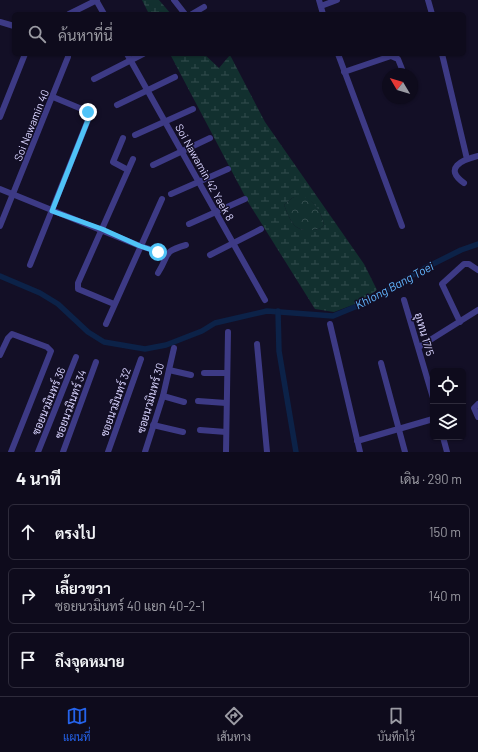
<!DOCTYPE html>
<html lang="th">
<head>
<meta charset="utf-8">
<style>
	body { margin:0; font-family:Barlow,Sarabun,sans-serif; background:#171425; color:#f1f3f6 }
	.controls { position:absolute; right:12px; bottom:12px; display:grid; overflow:hidden; border-radius:6px; box-shadow:0 1px 3px #0004 }
	.controls button { width:36px; height:36px; display:grid; place-items:center; padding:0; border:0; border-bottom:1px solid #2e2b3b; background:#0e0b1c; color:#f1f3f6; font:20px sans-serif }
	.compass { position:absolute; left:382px; top:68px; width:36px; height:36px; border-radius:50%; background:#0e0b1c; box-shadow:0 1px 3px #0004; rotate:308deg }
	.stop { position:absolute; width:12px; height:12px; margin:-9px; border:3px solid #4fc3f7; border-radius:50%; background:#fff }
	.stop.end { background:#4fc3f7; border-color:#fff; box-shadow:0 1px 4px #0008 }
	.list { margin:0; padding:0; list-style:none }
	h2 { display:flex; justify-content:space-between; align-items:center; height:52px; margin:0; padding:0 16px; font-size:17px }
	h2 small { font-size:13px; font-weight:400; color:#9b9ba3 }
	.list li { display:grid; grid-template-columns:26px 1fr auto; gap:12px; align-items:center; box-sizing:border-box; height:56px; margin:0 8px 8px; padding:0 8px; border:1px solid #2e2b3b; border-radius:6px }
	.list b { display:block; font-size:15px; white-space:nowrap }
	.list p { margin:0; font-size:13px; white-space:nowrap; color:#9b9ba3 }
	.list em { font-size:13px; font-style:normal; color:#9b9ba3 }
	.icon { flex:none; width:22px; height:22px; fill:none; stroke:currentColor; stroke-width:2; stroke-linecap:round; stroke-linejoin:round }
	.map { position:relative; flex:none; width:478px; height:452px; overflow:hidden }
	.search { position:absolute; background:#0e0b1c; box-shadow:0 1px 3px #0004; left:12px; right:12px; top:12px; height:44px; display:flex; align-items:center; gap:10px; box-sizing:border-box; padding:0 14px; border-radius:6px; color:#9b9ba3; font-size:15px }
	.sheet { height:244px; background:#0e0b1c }
	nav { display:flex; justify-content:space-around; align-items:center; box-sizing:border-box; height:56px; border-top:1px solid #2e2b3b; background:#0e0b1c; font-size:11px; color:#9b9ba3 }
	nav a { display:grid; justify-items:center; gap:2px }
	nav .on { color:#2563eb }
	.map>svg:first-child { display:block }
</style>
</head>
<body>
<div class="map">
<svg width="478" height="452" viewBox="0 0 478 452">
	<defs>
		<pattern id="forest-crowns" width="20" height="18" patternUnits="userSpaceOnUse"><rect width="20" height="18" fill="#12302f"/><path d="M2 6a3 3 0 1 1 6 0M12 15a3 3 0 1 1 6 0" fill="none" stroke="#344d4e"/></pattern>
		<pattern id="wetland-marsh" width="20" height="14" patternUnits="userSpaceOnUse"><rect width="20" height="14" fill="#12302f"/><path d="M1 5h8M5 5V1M11 12h8M15 12V8" fill="none" stroke="#344d4e"/></pattern>
	</defs>
	<rect width="100%" height="100%" fill="#130f26"/>
	<!-- forest -->
	<path fill="url(#forest-crowns)" d="M302,194C315,203 321,210 324,225C319,230 316,230 309,230C293,231 290,219 284,205L292,198Z"/>
	<!-- wetland -->
	<g fill="url(#wetland-marsh)" fill-rule="evenodd">
		<path d="M142,0H159L171,14H149Z"/>
		<path d="M170,54H204L219,68L230,55L265,122L364,264L377,290L358,303L334,312L315,309L248,202ZM302,195C315,203 321,210 324,225C319,230 316,230 309,230C293,231 290,219 284,205L292,198Z"/>
	</g>
	<g fill="none" stroke-linecap="round" stroke-linejoin="round">
		<!-- canal -->
		<g stroke="#0c2248" stroke-width="5.5">
			<path d="M0,276L40,293L58,304L88,332L104,342L145,349L166,345L202,331L215,323L267,311L333,316L367,302L425,268L461,250L478,244"/>
			<path d="M278,311L279,351L296,452"/>
		</g>
		<!-- minor -->
		<g stroke="#3d3a85" stroke-width="6">
			<path d="M96,0L104,14"/>
			<path d="M174,0L185,14"/>
			<path d="M319,0L323,14"/>
			<path d="M428,0L432,14"/>
			<path d="M321,6L337,0"/>
			<path d="M69,14L97,0"/>
			<path d="M192,14L204,7"/>
			<path d="M0,22L14,26"/>
			<path d="M127,54L265,300"/>
			<path d="M338,54L402,226"/>
			<path d="M442,54L467,159"/>
			<path d="M344,72L391,56L398,59L404,74"/>
			<path d="M94,79L143,54"/>
			<path d="M117,105L175,77"/>
			<path d="M0,117L25,54"/>
			<path d="M135,135L193,109"/>
			<path d="M123,138L113,162L128,170"/>
			<path d="M153,165L210,138"/>
			<path d="M464,183C443,168 462,160 478,156"/>
			<path d="M0,189L140,246L166,254"/>
			<path d="M171,194L228,169"/>
			<path d="M189,224L245,199"/>
			<path d="M0,226L68,57V54"/>
			<path d="M210,255L261,229"/>
			<path d="M30,265L90,115L89,112L53,97"/>
			<path d="M158,273C170,254 162,252 186,245"/>
			<path d="M404,300L433,398"/>
			<path d="M114,304L78,289V283L133,159"/>
			<path d="M460,322L442,284L464,264H469L478,270"/>
			<path d="M106,324L162,199"/>
			<path d="M330,324L360,452"/>
			<path d="M257,344L267,452"/>
			<path d="M419,347L478,310"/>
			<path d="M0,355L8,338L12,334L47,347L51,351L11,452"/>
			<path d="M381,363L405,452"/>
			<path d="M169,370L191,375"/>
			<path d="M204,373H227"/>
			<path d="M163,396L184,402"/>
			<path d="M198,401L226,403"/>
			<path d="M478,404L474,408L478,417"/>
			<path d="M153,425L183,432"/>
			<path d="M200,430L226,432"/>
			<path d="M443,437L447,452"/>
			<path d="M357,441L433,419"/>
			<path d="M38,452L76,357"/>
			<path d="M63,452L96,362"/>
			<path d="M108,452L141,359"/>
			<path d="M145,452L163,396L174,348"/>
			<path d="M226,452L228,332"/>
		</g>
	</g>
	<g fill="none" stroke-linecap="round" stroke-linejoin="round">
		<!-- route -->
		<path stroke="#4fc3f7" stroke-width="5" d="M88,112L90,115L52,211L102,229L140,246L158,252"/>
	</g>
	<g text-anchor="middle" dominant-baseline="central" stroke-width="3" stroke-linejoin="round" paint-order="stroke">
		<!-- street labels -->
		<g font-size="11" fill="#d9d4ff" stroke="#130f26">
			<text transform="translate(31 125) rotate(-68)">Soi Nawamin 40</text>
			<text transform="translate(205 172) rotate(61)">Soi Nawamin 42 Yaek 8</text>
			<text transform="translate(425 334) rotate(74)">อุเทน 17/5</text>
			<text transform="translate(150 398) rotate(-74)">ซอยนวมินทร์ 30</text>
			<text transform="translate(48 401) rotate(-68)">ซอยนวมินทร์ 36</text>
			<text transform="translate(115 402) rotate(-71)">ซอยนวมินทร์ 32</text>
			<text transform="translate(70 404) rotate(-70)">ซอยนวมินทร์ 34</text>
		</g>
		<!-- water labels -->
		<g font-size="12" font-style="italic" fill="#62b6ff" stroke="#130f26">
			<text transform="translate(394 285) rotate(-28)">Khlong Bang Toei</text>
		</g>
	</g>
</svg>
<div class="controls">
<button><svg class="icon" aria-label="locate" viewBox="0 0 24 24"><circle cx="12" cy="12" r="6"/><path d="M12 2v4M12 18v4M2 12h4M18 12h4"/></svg></button>
<button><svg class="icon" aria-label="layers" viewBox="0 0 24 24"><path d="M12 4l9 5-9 5-9-5zM3 14l9 5 9-5"/></svg></button>
</div>
<svg class="compass" viewBox="-18 -18 36 36"><path d="M0-13l5 13h-10z" fill="#e53935"/><path d="M0 13l5-13h-10z" fill="#9b9ba3"/></svg>
<div class="stop" style="left:158px;top:252px"></div>
<div class="stop end" style="left:88px;top:112px"></div>
<div class="search"><svg class="icon" aria-label="search" viewBox="0 0 24 24"><circle cx="10" cy="10" r="6"/><path d="M15 15l6 6"/></svg>ค้นหาที่นี่</div>
</div>
<section class="sheet">
<h2>4 นาที<small>เดิน · 290 m</small></h2>
<ul class="list">
<li><svg class="icon" aria-label="ahead" viewBox="0 0 24 24"><path d="M12 20V5M6 11l6-6 6 6"/></svg><div><b>ตรงไป</b></div><em>150 m</em></li>
<li><svg class="icon" aria-label="right" viewBox="0 0 24 24"><path d="M7 20v-9h11M14 6l5 5-5 5"/></svg><div><b>เลี้ยวขวา</b><p>ซอยนวมินทร์ 40 แยก 40-2-1</p></div><em>140 m</em></li>
<li><svg class="icon" aria-label="arrive" viewBox="0 0 24 24"><path d="M6 21V4h12l-3 4 3 4H6"/></svg><div><b>ถึงจุดหมาย</b></div></li>
</ul>
</section>
<nav>
<a class="on"><svg class="icon" aria-label="map" viewBox="0 0 24 24"><path d="M3 6l6-2 6 2 6-2v14l-6 2-6-2-6 2zM9 4v14M15 6v14"/></svg>แผนที่</a>
<a><svg class="icon" aria-label="directions" viewBox="0 0 24 24"><path d="M12 3l9 9-9 9-9-9zM9 14v-3h6M13 9l2 2-2 2"/></svg>เส้นทาง</a>
<a><svg class="icon" aria-label="saved" viewBox="0 0 24 24"><path d="M7 4h10v16l-5-4-5 4z"/></svg>บันทึกไว้</a>
</nav>
</body>
</html>
